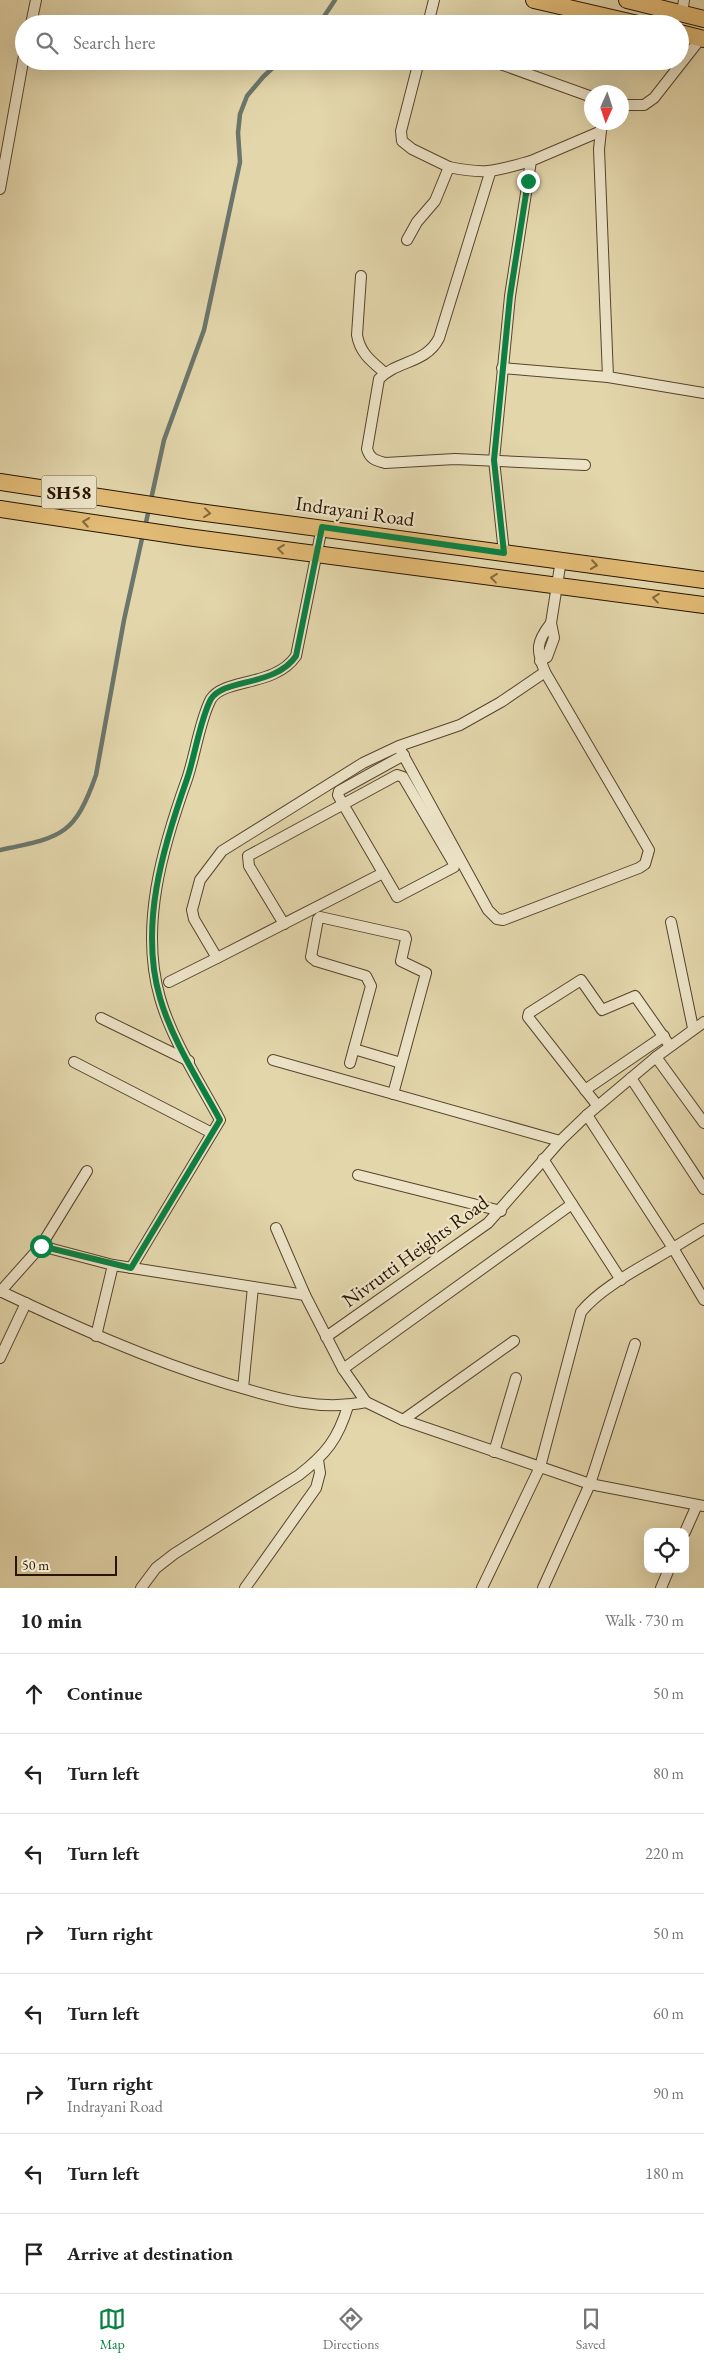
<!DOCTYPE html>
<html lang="en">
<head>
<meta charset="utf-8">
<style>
	body { margin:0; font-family:"EB Garamond",serif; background:#f2f2f2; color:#222 }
	.controls { position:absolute; right:15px; bottom:15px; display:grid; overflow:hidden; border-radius:10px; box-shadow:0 5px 20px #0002 }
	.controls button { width:45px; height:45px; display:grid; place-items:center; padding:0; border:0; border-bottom:1px solid #e0e0e0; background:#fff; color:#222; font:25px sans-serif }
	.compass { position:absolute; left:584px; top:85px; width:45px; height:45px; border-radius:50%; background:#fff; box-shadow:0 5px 20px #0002; rotate:183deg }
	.scale { position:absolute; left:15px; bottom:12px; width:102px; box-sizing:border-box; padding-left:5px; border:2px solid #281401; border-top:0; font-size:14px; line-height:18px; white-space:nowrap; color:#281401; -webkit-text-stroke:4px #ede4c8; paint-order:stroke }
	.stop { position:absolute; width:15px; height:15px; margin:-11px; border:4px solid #0b8043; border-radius:50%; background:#fff }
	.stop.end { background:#0b8043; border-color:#fff; box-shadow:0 1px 5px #0008 }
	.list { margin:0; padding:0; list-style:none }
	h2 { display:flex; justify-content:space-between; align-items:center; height:65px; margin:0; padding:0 20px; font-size:21px }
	h2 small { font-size:16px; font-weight:400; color:#767676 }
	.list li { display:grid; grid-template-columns:32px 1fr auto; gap:15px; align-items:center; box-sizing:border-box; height:80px; padding:0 20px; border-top:1px solid #e0e0e0 }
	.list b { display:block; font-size:19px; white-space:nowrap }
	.list p { margin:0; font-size:16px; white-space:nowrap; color:#767676 }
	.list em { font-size:16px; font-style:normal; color:#767676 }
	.icon { flex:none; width:28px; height:28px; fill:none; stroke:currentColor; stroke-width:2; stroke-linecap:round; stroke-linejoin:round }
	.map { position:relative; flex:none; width:704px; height:1588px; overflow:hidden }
	.search { position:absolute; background:#fff; box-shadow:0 5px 20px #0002; left:15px; right:15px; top:15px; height:55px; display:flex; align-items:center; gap:12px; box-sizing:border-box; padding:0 18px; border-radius:28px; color:#767676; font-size:19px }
	.sheet { height:705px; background:#fff }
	nav { display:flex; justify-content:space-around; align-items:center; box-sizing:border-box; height:70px; border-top:1px solid #e0e0e0; background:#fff; font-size:14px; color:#767676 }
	nav a { display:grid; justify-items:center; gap:2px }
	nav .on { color:#0b8043 }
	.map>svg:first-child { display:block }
</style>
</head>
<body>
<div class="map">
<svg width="704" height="1588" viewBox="0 0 704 1588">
	<rect width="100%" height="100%" fill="#e3d6ab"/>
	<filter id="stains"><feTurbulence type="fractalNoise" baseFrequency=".004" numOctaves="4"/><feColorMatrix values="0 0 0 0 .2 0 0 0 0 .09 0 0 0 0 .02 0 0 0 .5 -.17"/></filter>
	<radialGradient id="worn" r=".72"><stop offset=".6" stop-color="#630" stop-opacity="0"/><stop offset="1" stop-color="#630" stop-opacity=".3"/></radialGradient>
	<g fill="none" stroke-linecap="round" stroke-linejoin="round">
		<!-- stream -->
		<g stroke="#6b766c" stroke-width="4.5">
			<path d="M319,24L335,0"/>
			<path d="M145,527L164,440L204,330L240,162L238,133L240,114L247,96L263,77L280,61"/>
			<path d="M0,850C61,837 74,837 96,775L124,620L143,534"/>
		</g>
		<!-- street casing -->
		<g stroke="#57442c" stroke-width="12">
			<g id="street">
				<path d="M682,14L684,0"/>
				<path d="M31,24L36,0"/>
				<path d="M428,24L434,0"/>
				<path d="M419,61L401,131L402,141L412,149L449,167"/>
				<path d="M492,61L592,97"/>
				<path d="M622,105H644L654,98L701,38"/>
				<path d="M602,122L599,149L608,377L704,393"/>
				<path d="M490,173L439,338C426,364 397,360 379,379L367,449C370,459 375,460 385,463L455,459L585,465"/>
				<path d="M0,189L24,56"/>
				<path d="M407,240L417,222L435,201L449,167C487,175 495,171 531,161"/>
				<path d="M361,276L357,335C360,353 371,361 385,373"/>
				<path d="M502,368L608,377"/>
				<path d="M504,553L494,460L510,296L531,161L599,132"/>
				<path d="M540,661L547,657L554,638L551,623L561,560"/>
				<path d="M401,751L488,910L497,919L503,920L639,868L645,864L649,850L545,672"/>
				<path d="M671,922L693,1028"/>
				<path d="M284,924L249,866L248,856L397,775L403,777L454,864V867L397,897L396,895L343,804L338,795L339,791L404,755"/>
				<path d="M217,958L383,873"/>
				<path d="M169,982L217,958L194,919L192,910L200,880L222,851L363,763L399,746L460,725L501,702L545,672C536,650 536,642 551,623"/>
				<path d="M101,1018L189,1061"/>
				<path d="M354,1049L401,1063"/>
				<path d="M656,1057L704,1123"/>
				<path d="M273,1060L560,1141"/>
				<path d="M74,1062L212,1133"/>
				<path d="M350,1063L371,986L366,976L316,961L311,957L318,919L320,917L405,936L406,939L401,961L426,973L393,1094"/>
				<path d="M631,1078L704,1189"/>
				<path d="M585,1090L664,1036"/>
				<path d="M597,1105L528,1017L529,1013L581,980L602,1010L635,996L670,1046"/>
				<path d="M587,1115L673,1248L704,1229"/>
				<path d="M543,1159L621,1280"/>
				<path d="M358,1175L501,1211"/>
				<path d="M276,1228L305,1295L343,1369L366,1402L403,1420L590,1484L704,1506"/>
				<path d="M41,1246L87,1171"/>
				<path d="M131,1268L220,1120C199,1081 172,1040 160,998C139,926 163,846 187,779C195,756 200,719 211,699C224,678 275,687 296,656L322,527"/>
				<path d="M0,1291C74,1326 147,1359 225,1383C273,1397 316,1412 366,1402"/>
				<path d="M0,1292L41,1246L113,1265L305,1295"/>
				<path d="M96,1336L113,1265"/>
				<path d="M326,1337L488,1223L560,1141L587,1115L656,1057L704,1022"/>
				<path d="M0,1358L26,1303"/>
				<path d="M343,1369L572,1204"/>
				<path d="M243,1388L253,1287"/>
				<path d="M403,1420L514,1341"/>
				<path d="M494,1452L516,1378"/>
				<path d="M685,1532L697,1505"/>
				<path d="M141,1588L156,1568L174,1554L299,1475C326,1454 338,1439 348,1406"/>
				<path d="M245,1588L316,1488L320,1473L318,1460"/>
				<path d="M482,1588L540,1467L581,1312C602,1286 644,1266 673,1248L704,1300"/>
				<path d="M543,1588L590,1484L635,1344"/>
				<path d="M661,1588L669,1569"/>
			</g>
		</g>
		<!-- primary casing -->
		<g stroke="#281401" stroke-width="18">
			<g id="primary">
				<path d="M534,0L638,24"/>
				<path d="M627,0L704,19"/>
				<path d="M680,33L704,39"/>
				<path d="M0,482L191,511L704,580"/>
				<path d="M0,509L187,537L704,605"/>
			</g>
		</g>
		<!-- street -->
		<use href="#street" stroke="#ede4c8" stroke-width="10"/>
		<!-- primary -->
		<use href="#primary" stroke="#e2bb76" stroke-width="16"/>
	</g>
	<!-- one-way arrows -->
	<defs><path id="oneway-chevron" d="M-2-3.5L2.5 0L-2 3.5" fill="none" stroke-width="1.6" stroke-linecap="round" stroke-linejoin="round" transform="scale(1.25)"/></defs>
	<g stroke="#85683c">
		<use href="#oneway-chevron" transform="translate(207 513) rotate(7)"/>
		<use href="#oneway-chevron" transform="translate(86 522) rotate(-171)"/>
		<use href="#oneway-chevron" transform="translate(281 549) rotate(-173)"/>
		<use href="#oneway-chevron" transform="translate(594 565) rotate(8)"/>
		<use href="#oneway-chevron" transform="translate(494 578) rotate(-173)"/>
		<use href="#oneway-chevron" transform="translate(656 598) rotate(-173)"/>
	</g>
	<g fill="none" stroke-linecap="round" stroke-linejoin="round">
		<!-- route -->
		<path stroke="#0b8043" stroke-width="6" d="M41,1246L131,1268L220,1120C199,1081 172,1040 160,998C139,926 163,847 187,779C195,756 200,719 211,699C224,678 275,687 296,656L322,527L504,553L494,460L510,296L528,181"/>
	</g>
	<g text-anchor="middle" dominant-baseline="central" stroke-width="4.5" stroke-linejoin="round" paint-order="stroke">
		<!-- shield labels -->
		<rect fill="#ede4c8" stroke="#63523d" stroke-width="1" x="41.5" y="475.5" width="55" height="33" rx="4"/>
		<g font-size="19" font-weight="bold" fill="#281401">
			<text x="69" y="492">SH58</text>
		</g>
		<!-- street labels -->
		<g font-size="20" fill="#281401" stroke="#ede4c8">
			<text transform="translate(355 511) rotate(8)">Indrayani Road</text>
			<text transform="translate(415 1251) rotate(-36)">Nivrutti Heights Road</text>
		</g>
	</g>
	<rect width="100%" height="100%" filter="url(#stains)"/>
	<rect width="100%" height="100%" fill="url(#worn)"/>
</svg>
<div class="controls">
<button><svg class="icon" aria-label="locate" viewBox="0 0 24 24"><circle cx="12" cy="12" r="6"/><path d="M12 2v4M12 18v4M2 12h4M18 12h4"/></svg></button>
</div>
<svg class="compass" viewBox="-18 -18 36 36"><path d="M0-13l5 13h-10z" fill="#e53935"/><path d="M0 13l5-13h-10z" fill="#767676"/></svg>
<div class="scale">50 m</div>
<div class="stop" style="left:41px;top:1246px"></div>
<div class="stop end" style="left:528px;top:181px"></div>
<div class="search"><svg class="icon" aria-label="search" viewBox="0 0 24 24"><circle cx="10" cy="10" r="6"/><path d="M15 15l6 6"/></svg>Search here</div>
</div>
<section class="sheet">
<h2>10 min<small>Walk · 730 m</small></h2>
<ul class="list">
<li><svg class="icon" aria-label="ahead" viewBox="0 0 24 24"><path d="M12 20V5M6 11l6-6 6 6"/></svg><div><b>Continue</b></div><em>50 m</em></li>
<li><svg class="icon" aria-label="left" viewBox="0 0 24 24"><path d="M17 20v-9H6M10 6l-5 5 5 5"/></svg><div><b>Turn left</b></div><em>80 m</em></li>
<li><svg class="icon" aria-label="left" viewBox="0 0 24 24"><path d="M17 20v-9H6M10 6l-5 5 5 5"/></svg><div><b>Turn left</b></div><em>220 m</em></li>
<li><svg class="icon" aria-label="right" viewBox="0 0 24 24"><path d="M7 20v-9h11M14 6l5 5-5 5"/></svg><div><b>Turn right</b></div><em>50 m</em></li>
<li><svg class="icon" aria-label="left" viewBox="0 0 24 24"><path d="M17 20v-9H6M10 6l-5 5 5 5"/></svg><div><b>Turn left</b></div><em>60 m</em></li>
<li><svg class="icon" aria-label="right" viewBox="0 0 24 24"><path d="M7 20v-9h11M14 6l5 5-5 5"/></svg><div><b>Turn right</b><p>Indrayani Road</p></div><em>90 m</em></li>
<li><svg class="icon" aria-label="left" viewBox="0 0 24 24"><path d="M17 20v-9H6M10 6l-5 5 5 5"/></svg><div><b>Turn left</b></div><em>180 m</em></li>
<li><svg class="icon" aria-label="arrive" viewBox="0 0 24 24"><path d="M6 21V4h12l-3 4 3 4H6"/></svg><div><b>Arrive at destination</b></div></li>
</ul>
</section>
<nav>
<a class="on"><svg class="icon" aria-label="map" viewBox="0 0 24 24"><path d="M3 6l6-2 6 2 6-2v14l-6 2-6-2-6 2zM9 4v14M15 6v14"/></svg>Map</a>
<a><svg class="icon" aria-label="directions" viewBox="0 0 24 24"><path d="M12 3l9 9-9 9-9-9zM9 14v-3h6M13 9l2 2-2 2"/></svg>Directions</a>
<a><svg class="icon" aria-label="saved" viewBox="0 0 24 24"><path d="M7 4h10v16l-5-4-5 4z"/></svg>Saved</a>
</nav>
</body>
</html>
